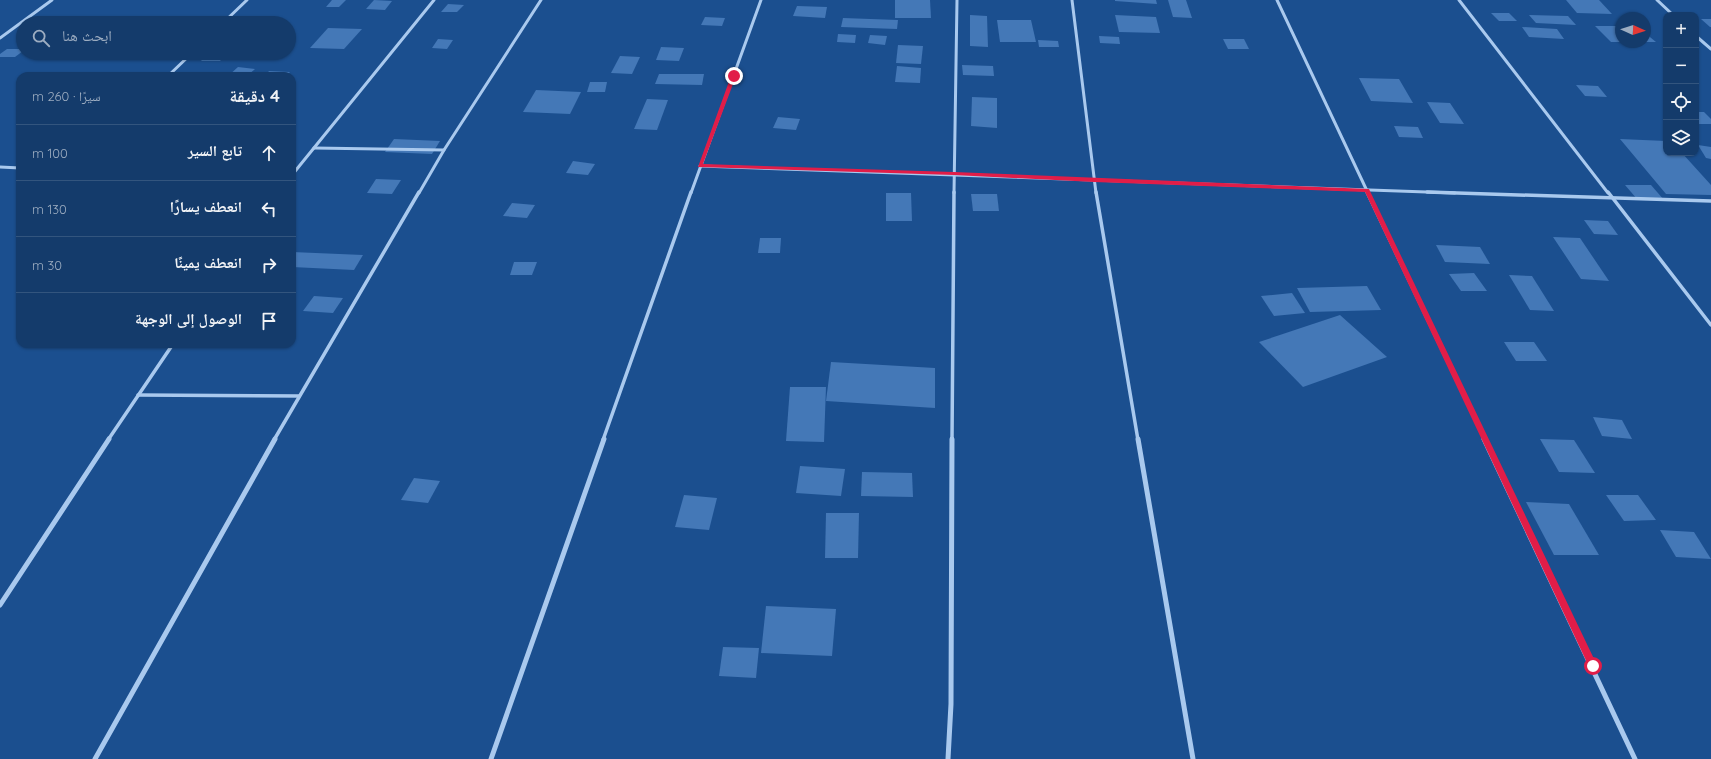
<!DOCTYPE html>
<html lang="ar">
<head>
<meta charset="utf-8">
<style>
	body { margin:0; font-family:Quicksand,"Noto Naskh Arabic",sans-serif; background:#1d4271; color:#f1f3f6; direction:rtl }
	.controls { position:absolute; right:12px; top:12px; display:grid; overflow:hidden; border-radius:8px; box-shadow:0 1px 3px #0004 }
	.controls button { width:36px; height:36px; display:grid; place-items:center; padding:0; border:0; border-bottom:1px solid #33557e; background:#143b6b; color:#f1f3f6; font:20px sans-serif }
	.compass { position:absolute; left:1615px; top:12px; width:36px; height:36px; border-radius:50%; background:#143b6b; box-shadow:0 1px 3px #0004; rotate:93deg }
	.stop { position:absolute; width:12px; height:12px; margin:-9px; border:3px solid #e11d48; border-radius:50%; background:#fff }
	.stop.end { background:#e11d48; border-color:#fff; box-shadow:0 1px 4px #0008 }
	.list { margin:0; padding:0; list-style:none }
	h2 { display:flex; justify-content:space-between; align-items:center; height:52px; margin:0; padding:0 16px; font-size:17px }
	h2 small { font-size:13px; font-weight:400; color:#9dadc1 }
	.list li { display:grid; grid-template-columns:26px 1fr auto; gap:12px; align-items:center; box-sizing:border-box; height:56px; padding:0 16px; border-top:1px solid #33557e }
	.list b { display:block; font-size:15px; white-space:nowrap }
	.list em { font-size:13px; font-style:normal; color:#9dadc1 }
	.icon { flex:none; width:22px; height:22px; fill:none; stroke:currentColor; stroke-width:2; stroke-linecap:round; stroke-linejoin:round }
	.map { position:relative; flex:none; width:1711px; height:759px; overflow:hidden; direction:ltr }
	.search { position:absolute; background:#143b6b; box-shadow:0 1px 3px #0004; left:16px; top:16px; width:280px; height:44px; display:flex; align-items:center; gap:10px; box-sizing:border-box; padding:0 14px; border-radius:22px; color:#9dadc1; font-size:15px }
	.panel { position:absolute; background:#143b6b; box-shadow:0 1px 3px #0004; left:16px; top:72px; width:280px; height:276px; border-radius:12px; direction:rtl }
	.map>svg:first-child { display:block }
</style>
</head>
<body>
<div class="map">
<svg width="1711" height="759" viewBox="0 0 1711 759">
	<rect width="100%" height="100%" fill="#1b4f8f"/>
	<!-- building -->
	<g fill="#4478b7">
		<path d="M332,0H346L339,7H326Z"/>
		<path d="M374,0L392,1L385,10L366,9Z"/>
		<path d="M895,0H930L931,18H895Z"/>
		<path d="M1115,0H1156L1157,4L1115,1Z"/>
		<path d="M1168,0H1186L1192,18L1173,17Z"/>
		<path d="M1566,0H1599L1612,14L1577,13Z"/>
		<path d="M448,4L464,5L457,12H441Z"/>
		<path d="M797,6L827,7L825,18L793,16Z"/>
		<path d="M1491,13H1509L1517,21H1499Z"/>
		<path d="M970,15L987,16L988,47L970,46Z"/>
		<path d="M1115,15L1156,17L1160,33L1119,32Z"/>
		<path d="M1529,15L1568,16L1576,25L1536,23Z"/>
		<path d="M705,17L725,18L722,26L701,25Z"/>
		<path d="M843,18L898,20L897,29L841,27Z"/>
		<path d="M1701,19H1711V27H1710Z"/>
		<path d="M997,20H1031L1036,42H1000Z"/>
		<path d="M1595,26H1621V42H1611Z"/>
		<path d="M1522,27L1557,29L1564,39L1529,37Z"/>
		<path d="M328,28L362,29L344,49L310,48Z"/>
		<path d="M1645,33L1656,42H1645Z"/>
		<path d="M838,34L856,35L855,43L837,42Z"/>
		<path d="M870,35L887,36L885,45L868,43Z"/>
		<path d="M1099,36L1119,37L1120,44L1100,43Z"/>
		<path d="M438,39L453,40L447,49L432,48Z"/>
		<path d="M1223,39H1244L1249,49H1228Z"/>
		<path d="M1038,40L1058,41L1059,47H1039Z"/>
		<path d="M898,45L923,46L921,64L896,63Z"/>
		<path d="M661,47L684,48L679,61L656,60Z"/>
		<path d="M7,49H23V51L15,57H0V54Z"/>
		<path d="M45,53H79L71,60L38,59Z"/>
		<path d="M208,53H227L220,61H201Z"/>
		<path d="M620,56L640,57L632,74L611,73Z"/>
		<path d="M962,65L993,66L994,76L963,75Z"/>
		<path d="M897,66L921,68L920,83L895,82Z"/>
		<path d="M238,67L255,69L247,76H228Z"/>
		<path d="M269,71L290,72L286,76H265Z"/>
		<path d="M659,74H704L702,85L655,84Z"/>
		<path d="M1359,78L1399,79L1413,103L1371,101Z"/>
		<path d="M590,82H607L605,92H587Z"/>
		<path d="M1576,85L1598,86L1607,97L1585,96Z"/>
		<path d="M536,90L581,92L570,114L523,112Z"/>
		<path d="M972,97L997,98V128L971,126Z"/>
		<path d="M647,99L668,100L657,130L634,129Z"/>
		<path d="M1427,102L1450,103L1464,124L1440,123Z"/>
		<path d="M1696,112H1704L1711,119V124H1696Z"/>
		<path d="M778,117L800,119L796,130L773,128Z"/>
		<path d="M1394,126L1418,127L1423,138L1399,137Z"/>
		<path d="M394,139L440,141L432,154L385,152Z"/>
		<path d="M1620,139L1666,141V153H1682L1711,185V195L1666,194Z"/>
		<path d="M1698,145L1711,147V159L1706,158Z"/>
		<path d="M573,161L595,164L588,175L566,173Z"/>
		<path d="M376,179L401,180L392,194L367,193Z"/>
		<path d="M1625,185H1651L1664,200L1637,199Z"/>
		<path d="M886,193H911L912,221H886Z"/>
		<path d="M971,194H997L999,211H973Z"/>
		<path d="M512,203L535,205L527,218L503,216Z"/>
		<path d="M1584,220L1608,221L1618,235L1594,234Z"/>
		<path d="M1553,237L1580,238L1609,281L1581,279Z"/>
		<path d="M760,238H781L780,253H758Z"/>
		<path d="M1436,245L1480,247L1490,264L1445,262Z"/>
		<path d="M292,252L363,255L354,270L292,267Z"/>
		<path d="M514,262H537L532,275H510Z"/>
		<path d="M1474,273L1487,291H1461L1449,274Z"/>
		<path d="M1509,275L1532,276L1554,311L1530,310Z"/>
		<path d="M1367,286L1381,310L1310,312L1297,288Z"/>
		<path d="M1292,293L1305,313L1274,316L1261,296Z"/>
		<path d="M314,296L343,298L333,313L303,311Z"/>
		<path d="M1340,315L1387,357L1303,387L1259,342Z"/>
		<path d="M1504,342H1534L1547,361H1516Z"/>
		<path d="M831,362L935,368V408L826,401Z"/>
		<path d="M790,387H826L824,442L786,441Z"/>
		<path d="M1593,417L1622,420L1632,439L1602,436Z"/>
		<path d="M1540,439L1574,440L1595,473L1559,472Z"/>
		<path d="M800,466L845,469L841,496L796,493Z"/>
		<path d="M862,472L912,473L913,497L861,496Z"/>
		<path d="M414,478L440,481L428,503L401,500Z"/>
		<path d="M684,495L717,498L709,530L675,527Z"/>
		<path d="M1606,495H1638L1656,520L1624,521Z"/>
		<path d="M1526,502L1569,504L1599,555H1554Z"/>
		<path d="M826,513H859L858,558H825Z"/>
		<path d="M1660,530L1694,532L1711,559L1676,557Z"/>
		<path d="M766,606L836,609L832,656L761,653Z"/>
		<path d="M723,647L759,648L756,678L719,676Z"/>
	</g>
	<g fill="none" stroke-linecap="round" stroke-linejoin="round">
		<!-- minor-far2 -->
		<g stroke="#a9c9ee" stroke-width="3">
			<path d="M1072,0L1096,193"/>
			<path d="M1277,0L1368,193"/>
			<path d="M1459,0L1608,193"/>
			<path d="M1657,0L1673,15"/>
			<path d="M223,23L247,0"/>
			<path d="M1696,36L1711,49"/>
			<path d="M0,38L52,0"/>
			<path d="M168,76L192,53"/>
			<path d="M314,148L444,150"/>
			<path d="M700,166L1455,193"/>
			<path d="M0,167L20,168"/>
			<path d="M292,175L434,0"/>
			<path d="M419,193L444,150L541,0"/>
			<path d="M691,193L761,0"/>
			<path d="M954,193L957,0"/>
		</g>
		<!-- minor-far1 -->
		<g stroke="#a9c9ee" stroke-width="3.5">
			<path d="M1096,192L1138,440"/>
			<path d="M1367,192L1485,440"/>
			<path d="M1427,192L1711,201"/>
			<path d="M1608,192L1711,325"/>
			<path d="M138,395L299,396"/>
			<path d="M108,440L173,344"/>
			<path d="M274,440L419,192"/>
			<path d="M603,440L691,192"/>
			<path d="M952,440L954,192"/>
		</g>
		<!-- minor -->
		<g stroke="#a9c9ee" stroke-width="5">
			<path d="M1138,439L1193,759"/>
			<path d="M1484,439L1635,759"/>
			<path d="M0,605L109,439"/>
			<path d="M95,759L275,439"/>
			<path d="M491,759L604,439"/>
			<path d="M948,759L951,704L952,439"/>
		</g>
	</g>
	<!-- route -->
	<path fill="#e11d48" d="M734,75L736,76L703,164L954,172L1369,189L1596,663L1597,666L1596,669H1590L1365,192L1094,182L954,175L698,167L731,76Z"/>
</svg>
<div class="controls">
<button>+</button>
<button>−</button>
<button><svg class="icon" aria-label="locate" viewBox="0 0 24 24"><circle cx="12" cy="12" r="6"/><path d="M12 2v4M12 18v4M2 12h4M18 12h4"/></svg></button>
<button><svg class="icon" aria-label="layers" viewBox="0 0 24 24"><path d="M12 4l9 5-9 5-9-5zM3 14l9 5 9-5"/></svg></button>
</div>
<svg class="compass" viewBox="-18 -18 36 36"><path d="M0-13l5 13h-10z" fill="#e53935"/><path d="M0 13l5-13h-10z" fill="#9dadc1"/></svg>
<div class="stop" style="left:1593px;top:666px"></div>
<div class="stop end" style="left:734px;top:76px"></div>
<div class="search"><svg class="icon" aria-label="search" viewBox="0 0 24 24"><circle cx="10" cy="10" r="6"/><path d="M15 15l6 6"/></svg>ابحث هنا</div>
<section class="panel">
<h2>4 دقيقة<small>سيرًا · 260 m</small></h2>
<ul class="list">
<li><svg class="icon" aria-label="ahead" viewBox="0 0 24 24"><path d="M12 20V5M6 11l6-6 6 6"/></svg><div><b>تابع السير</b></div><em>100 m</em></li>
<li><svg class="icon" aria-label="left" viewBox="0 0 24 24"><path d="M17 20v-9H6M10 6l-5 5 5 5"/></svg><div><b>انعطف يسارًا</b></div><em>130 m</em></li>
<li><svg class="icon" aria-label="right" viewBox="0 0 24 24"><path d="M7 20v-9h11M14 6l5 5-5 5"/></svg><div><b>انعطف يمينًا</b></div><em>30 m</em></li>
<li><svg class="icon" aria-label="arrive" viewBox="0 0 24 24"><path d="M6 21V4h12l-3 4 3 4H6"/></svg><div><b>الوصول إلى الوجهة</b></div></li>
</ul>
</section>
</div>
</body>
</html>
